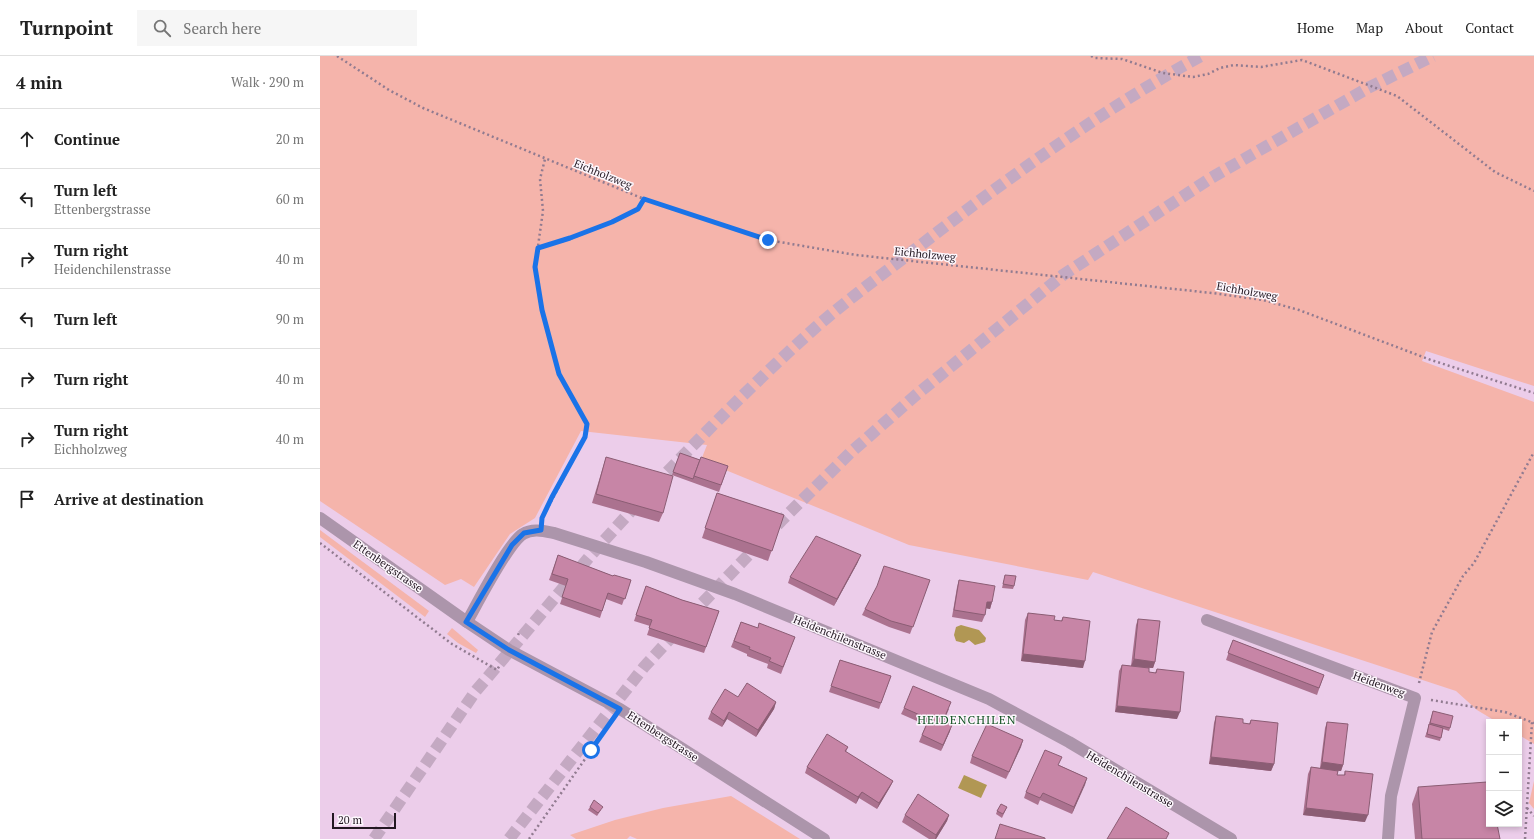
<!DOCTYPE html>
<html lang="en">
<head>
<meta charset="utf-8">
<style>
	body { margin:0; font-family:"PT Serif",serif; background:#f6f6f6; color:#222 }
	.controls { position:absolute; right:12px; bottom:12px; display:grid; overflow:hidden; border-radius:0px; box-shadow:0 2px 6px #0003 }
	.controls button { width:36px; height:36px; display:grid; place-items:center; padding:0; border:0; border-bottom:1px solid #e0e0e0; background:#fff; color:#222; font:20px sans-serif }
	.scale { position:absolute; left:12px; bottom:10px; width:64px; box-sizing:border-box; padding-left:4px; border:2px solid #221721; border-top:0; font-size:11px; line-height:14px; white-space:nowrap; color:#221721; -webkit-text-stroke:3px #fdf7fd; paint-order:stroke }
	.stop { position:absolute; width:12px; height:12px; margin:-9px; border:3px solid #1a73e8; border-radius:50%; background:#fff }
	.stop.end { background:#1a73e8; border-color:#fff; box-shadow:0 1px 4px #0008 }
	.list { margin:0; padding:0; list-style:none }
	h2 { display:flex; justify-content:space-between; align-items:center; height:52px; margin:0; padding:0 16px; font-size:17px }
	h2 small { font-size:13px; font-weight:400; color:#767676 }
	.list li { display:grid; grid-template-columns:26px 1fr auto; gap:12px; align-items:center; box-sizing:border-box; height:60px; padding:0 16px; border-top:1px solid #e0e0e0 }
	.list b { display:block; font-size:15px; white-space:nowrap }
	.list p { margin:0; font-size:13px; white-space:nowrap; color:#767676 }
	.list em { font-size:13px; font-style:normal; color:#767676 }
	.icon { flex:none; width:22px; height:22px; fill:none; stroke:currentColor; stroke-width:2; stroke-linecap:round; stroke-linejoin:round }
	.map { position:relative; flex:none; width:1214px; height:783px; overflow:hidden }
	header { display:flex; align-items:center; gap:24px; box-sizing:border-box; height:56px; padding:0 20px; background:#fff; border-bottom:1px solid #e0e0e0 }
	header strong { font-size:19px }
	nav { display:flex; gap:22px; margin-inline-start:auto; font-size:14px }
	.search { width:280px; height:36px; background:#f6f6f6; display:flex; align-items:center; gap:10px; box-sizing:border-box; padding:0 14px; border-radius:0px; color:#767676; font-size:15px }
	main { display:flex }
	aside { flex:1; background:#fff }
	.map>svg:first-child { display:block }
</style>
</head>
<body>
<header>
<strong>Turnpoint</strong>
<div class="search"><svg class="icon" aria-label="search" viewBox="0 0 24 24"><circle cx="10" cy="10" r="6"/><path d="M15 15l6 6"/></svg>Search here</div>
<nav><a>Home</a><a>Map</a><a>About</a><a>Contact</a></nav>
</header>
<main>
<aside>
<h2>4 min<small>Walk · 290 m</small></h2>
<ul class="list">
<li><svg class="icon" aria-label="ahead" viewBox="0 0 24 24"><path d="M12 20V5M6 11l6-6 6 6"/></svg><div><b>Continue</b></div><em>20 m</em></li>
<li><svg class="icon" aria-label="left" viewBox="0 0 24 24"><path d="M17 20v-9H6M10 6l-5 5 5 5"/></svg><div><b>Turn left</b><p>Ettenbergstrasse</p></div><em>60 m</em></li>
<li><svg class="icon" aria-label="right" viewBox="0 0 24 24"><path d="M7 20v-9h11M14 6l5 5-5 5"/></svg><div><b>Turn right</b><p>Heidenchilenstrasse</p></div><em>40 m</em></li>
<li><svg class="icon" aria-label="left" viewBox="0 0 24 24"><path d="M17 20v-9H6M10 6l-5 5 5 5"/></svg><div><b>Turn left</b></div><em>90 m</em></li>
<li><svg class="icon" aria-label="right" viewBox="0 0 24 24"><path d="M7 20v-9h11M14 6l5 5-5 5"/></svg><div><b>Turn right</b></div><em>40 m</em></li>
<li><svg class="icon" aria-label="right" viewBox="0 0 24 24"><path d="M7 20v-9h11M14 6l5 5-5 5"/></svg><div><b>Turn right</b><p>Eichholzweg</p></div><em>40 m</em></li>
<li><svg class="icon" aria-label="arrive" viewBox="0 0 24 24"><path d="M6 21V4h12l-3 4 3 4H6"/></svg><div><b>Arrive at destination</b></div></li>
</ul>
</aside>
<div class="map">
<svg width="1214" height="783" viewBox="0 0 1214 783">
	<rect width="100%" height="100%" fill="#eccdea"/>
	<!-- green -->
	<g fill="#f5b4ab">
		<path d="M0,0H1214V330L1106,295L1102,305L1214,346V688L1199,679V666H1177L1157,654L1136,635L773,516L768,524L589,489L381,404L387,389L261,375L215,462L190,478L154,531L141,523L125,529L0,445Z"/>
		<path d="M0,474L109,555L105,561L0,481Z"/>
		<path d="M132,572L158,594L156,597L138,587L127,578Z"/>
		<path d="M1214,725V753L1209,747Z"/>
		<path d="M411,740L480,783H317L310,780L307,783H256L250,779L295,764L343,752Z"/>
	</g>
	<!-- water -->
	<g fill="#b19754">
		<path d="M641,569L659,574L666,582L665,586L655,589L649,584L644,587L636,585L634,579L636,571Z"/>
		<path d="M644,719L667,729L661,742L638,732Z"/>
	</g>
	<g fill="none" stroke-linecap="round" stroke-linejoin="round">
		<!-- highway-tunnel -->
		<g stroke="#c4a9c2" stroke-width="12" stroke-dasharray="12 6" stroke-linecap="butt">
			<path d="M335,429C386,375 439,322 495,272C534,238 578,207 619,175C702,112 789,50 881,0"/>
			<path d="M370,560L461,465L530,397L596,339L743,219L891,122L1048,32L1113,0"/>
			<path d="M54,783L155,636L271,499L320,445"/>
			<path d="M189,783L324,611L358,574"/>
		</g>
		<!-- path -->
		<g stroke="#917b90" stroke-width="2.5" stroke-dasharray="2 3" stroke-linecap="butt">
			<path d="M17,0L69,34L103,52L324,143L448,184L536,199L892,237L943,244L979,254L1111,304L1214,337"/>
			<path d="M771,0L775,2L802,3L843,17L873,21L888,18L900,12L914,9L941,11L982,4L1077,40L1175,116L1214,135"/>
			<path d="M218,192L250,183L292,166L318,153L324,143"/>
			<path d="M224,459L265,381L267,368L239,318L222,254L215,211L223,155L220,123L225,103"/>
			<path d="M0,487L132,588L177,614L180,609"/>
			<path d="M198,579L200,575"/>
			<path d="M1099,627L1112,576L1143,520L1154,507L1214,396"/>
			<path d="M1111,644L1185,656L1214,667"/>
			<path d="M1207,752L1214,760"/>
			<path d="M209,783L291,666"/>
			<path d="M1205,783L1212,666"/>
		</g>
		<!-- minor -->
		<g stroke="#ac95ab" stroke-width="12">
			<path d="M0,462L147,566L189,594L300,653L504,783"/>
			<path d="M887,564L1095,642L1071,740L1068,783"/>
			<path d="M147,566C157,548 188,487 203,478C212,472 224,475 234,477L326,506L415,538L669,643L749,686L911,783"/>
		</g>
	</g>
	<!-- wall -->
	<g fill="#ab728f">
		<path d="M360,397L380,404L408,410L399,436L352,419Z"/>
		<path d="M286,401L343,457L339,466L272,447L283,411Z"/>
		<path d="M397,437L464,459L448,505L382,482Z"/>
		<path d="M238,499L293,520L311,524L302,549L286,543L280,562L240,548L246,530L229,524Z"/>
		<path d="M538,506L514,550L468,527L470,521Z"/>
		<path d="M685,519L694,530L693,533L682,532Z"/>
		<path d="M610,524L590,578L569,571L542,559L545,553Z"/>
		<path d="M639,524L672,546L670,553L666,552L665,559L662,566L632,561L637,531Z"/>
		<path d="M326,530L362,544L399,555L384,597L327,579L330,570L314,565Z"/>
		<path d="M708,557L734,564L741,565L743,561L763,612L701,605L705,564Z"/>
		<path d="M818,563L835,606L833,612H829V616L835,617L837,613L857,663L795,656L799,615L802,609L811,610L816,569Z"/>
		<path d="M421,566L438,572L475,581L461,618L447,612L448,608L427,600V598L411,591Z"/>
		<path d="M913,584L1004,619L997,639L906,604Z"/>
		<path d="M520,604L571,620L559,653L509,636Z"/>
		<path d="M418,641L456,646L454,653L436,681L407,663L402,671L388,663L391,656Z"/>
		<path d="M584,652L629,653L624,665L630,675L621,695L599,686L606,669L581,658Z"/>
		<path d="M1113,655L1130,672L1129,675L1123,673L1120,685L1105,681L1108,672L1109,668Z"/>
		<path d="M896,660L923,667L929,668L931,664L954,708L951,715L889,708L894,667Z"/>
		<path d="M1007,666L1023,709L1021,715H1018L1017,719H1024L1025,715L1045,766L983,759L988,718L991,711L1000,712L1005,672Z"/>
		<path d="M703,684L686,723L650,707L652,700Z"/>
		<path d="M528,691L526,696L573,725L570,731L557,753L539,742L536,748L485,717L487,711Z"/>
		<path d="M739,709L767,722L752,758L720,744L718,749L704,742L706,736Z"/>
		<path d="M1098,731L1180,783H1095L1092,748Z"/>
		<path d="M270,751L281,754L277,760L268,754Z"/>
		<path d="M687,751L682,762L676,758L677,755Z"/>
		<path d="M585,759H629L627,765L616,783H609L582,766Z"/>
	</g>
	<!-- shaded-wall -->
	<g fill="#8b5d74">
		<path d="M541,499L538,506L514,550L517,543Z"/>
		<path d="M667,546H672L670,553L665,552Z"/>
		<path d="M703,598L765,605L763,612L701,605Z"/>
		<path d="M814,603L835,606L833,612L811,610Z"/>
		<path d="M456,646L454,653L436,681L438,674Z"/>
		<path d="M797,650L860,656L857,663L795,656Z"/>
		<path d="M409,656L407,663L402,671L404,665Z"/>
		<path d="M632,669L630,675L621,695L623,689Z"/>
		<path d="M703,684L701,691L686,723L689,716Z"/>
		<path d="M891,701L954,708L951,715L889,708Z"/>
		<path d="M1002,706L1023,709L1021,715L1000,713Z"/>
		<path d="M767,722L765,729L752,758L754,751Z"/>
		<path d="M573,725L570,731L557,753L559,747Z"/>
		<path d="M542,736L536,748L538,741Z"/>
		<path d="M986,752L1048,759L1045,766L983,759Z"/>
		<path d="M629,759L627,765L616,783H615L616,779Z"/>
	</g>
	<!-- building -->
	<g fill="#c785a6" stroke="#8b5d74">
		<path d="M360,397L380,404L373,423L353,416Z"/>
		<path d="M286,401L353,420L343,457L276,438Z"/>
		<path d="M381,401L408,410L401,429L374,420Z"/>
		<path d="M397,437L464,459L452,495L385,472Z"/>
		<path d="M496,480L541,499L517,543L470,521Z"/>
		<path d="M238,499L293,520L294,519L311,524L305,543L288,537L282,555L242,541L248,523L232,518Z"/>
		<path d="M564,510L610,524L593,571L571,565L545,553L557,530Z"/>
		<path d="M685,519L696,520L694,530L683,528Z"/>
		<path d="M639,524L675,530L672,546H667L665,559L634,554Z"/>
		<path d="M326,530L362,544L399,555L386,591L329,572L332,564L316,559Z"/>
		<path d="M708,557L735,560L734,564L742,565L743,561L770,565L765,605L703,598Z"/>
		<path d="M818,563L840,565L835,606L814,603Z"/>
		<path d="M421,566L438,572L439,567L475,581L463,611L449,605L451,602L429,593L430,591L414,585Z"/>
		<path d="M913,584L1004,619L999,632L908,597Z"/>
		<path d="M520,604L571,620L561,647L511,630Z"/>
		<path d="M802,609L829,612V616L836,617L837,613L864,616L860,656L797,650Z"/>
		<path d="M427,627L456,646L438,674L409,656L404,665L391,656L405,633L418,641Z"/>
		<path d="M593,630L631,646L623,665L632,669L623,689L602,679L609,663L584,652Z"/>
		<path d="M1113,655L1133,660L1130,672L1110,667Z"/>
		<path d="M896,660L923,663V667L930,668L931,664L958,667L954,708L891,701Z"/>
		<path d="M1007,666L1028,668L1023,709L1002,706Z"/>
		<path d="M667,668L703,684L689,716L652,700Z"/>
		<path d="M1109,668L1123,672L1121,682L1107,678Z"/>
		<path d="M507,678L528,691L525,695L573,725L559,747L542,736L538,741L487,711Z"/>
		<path d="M725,694L742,701L738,709L767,722L754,751L723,737L720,742L706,736Z"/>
		<path d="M991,711L1018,715L1017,719H1025V715L1053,718L1048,759L986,752Z"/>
		<path d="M1167,726L1169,734V768H1177L1180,783H1102L1098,731Z"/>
		<path d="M598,738L629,759L616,779L585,759Z"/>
		<path d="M274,744L283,751L278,757L270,751Z"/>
		<path d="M681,748L687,751L683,758L677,755Z"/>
		<path d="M806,751L849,777L846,783H787Z"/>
		<path d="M680,768L725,782V783H675Z"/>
	</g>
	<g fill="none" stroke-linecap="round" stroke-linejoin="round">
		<!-- route -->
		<path stroke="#1a73e8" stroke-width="5" d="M271,694L300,653L189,594L146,566L192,489L204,477L221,474L222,462L232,441L265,381L267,368L239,318L222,254L215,211L218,192L250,182L292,166L318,153L324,143L448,184"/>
	</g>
	<g text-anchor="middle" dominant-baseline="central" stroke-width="3" stroke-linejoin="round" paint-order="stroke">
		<!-- street labels -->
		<g font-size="11" fill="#221721" stroke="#fdf7fd">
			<text transform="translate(283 118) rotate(22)">Eichholzweg</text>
			<text transform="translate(605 198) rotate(6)">Eichholzweg</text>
			<text transform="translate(927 235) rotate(10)">Eichholzweg</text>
			<text transform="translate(68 510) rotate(35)">Ettenbergstrasse</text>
			<text transform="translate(520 581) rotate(22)">Heidenchilenstrasse</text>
			<text transform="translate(1059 628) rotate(20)">Heidenweg</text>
			<text transform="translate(343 680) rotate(33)">Ettenbergstrasse</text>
			<text transform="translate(810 723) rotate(31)">Heidenchilenstrasse</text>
		</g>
		<!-- neighbourhood labels -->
		<g font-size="12" letter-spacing="1" fill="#125223" stroke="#fdf7fd">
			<text x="647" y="663">HEIDENCHILEN</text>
		</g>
	</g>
</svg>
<div class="controls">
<button>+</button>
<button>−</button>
<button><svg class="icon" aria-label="layers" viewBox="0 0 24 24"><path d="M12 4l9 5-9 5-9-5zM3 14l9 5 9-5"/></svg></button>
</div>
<div class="scale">20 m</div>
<div class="stop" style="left:271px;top:694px"></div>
<div class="stop end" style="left:448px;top:184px"></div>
</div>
</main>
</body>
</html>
